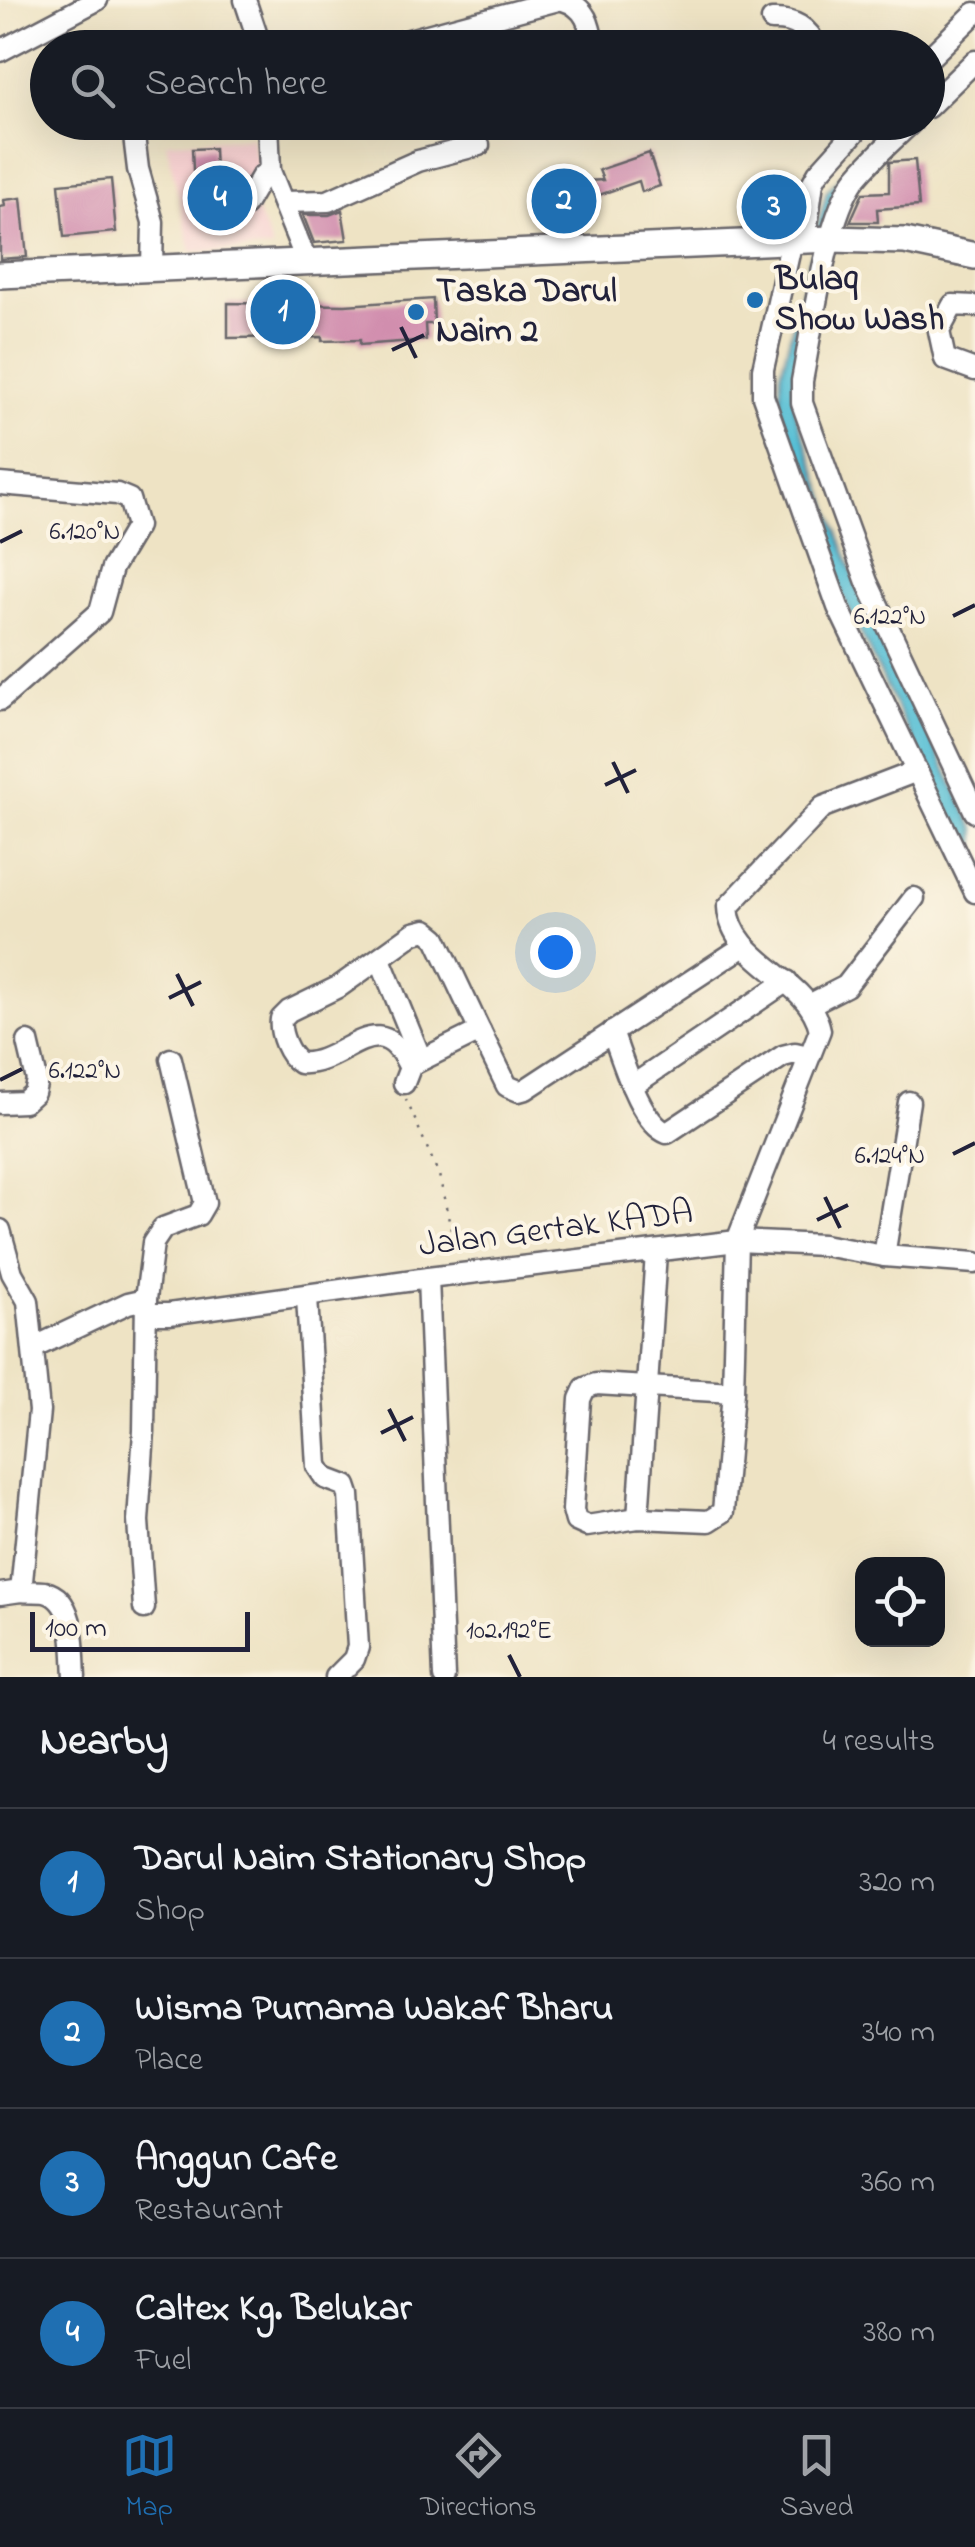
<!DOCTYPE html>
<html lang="en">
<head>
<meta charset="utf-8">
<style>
	body { margin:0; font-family:"Indie Flower",sans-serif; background:#20242c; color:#f1f3f6 }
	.controls { position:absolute; right:30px; bottom:30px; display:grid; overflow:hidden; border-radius:20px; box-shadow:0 10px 40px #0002 }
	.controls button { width:90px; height:90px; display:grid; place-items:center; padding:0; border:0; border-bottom:2px solid #363941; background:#171b24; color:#f1f3f6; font:50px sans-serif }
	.scale { position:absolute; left:30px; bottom:25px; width:220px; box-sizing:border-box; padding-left:10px; border:5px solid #22223b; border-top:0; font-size:28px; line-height:35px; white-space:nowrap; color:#22223b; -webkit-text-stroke:8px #fcf5e5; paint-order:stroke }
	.you { position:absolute; left:555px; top:952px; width:35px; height:35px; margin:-25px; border:8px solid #fff; border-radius:50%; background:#1a73e8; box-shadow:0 0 0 15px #1a73e833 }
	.badge { display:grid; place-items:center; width:65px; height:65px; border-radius:50%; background:#1f6fb2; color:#fff; font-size:32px; font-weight:700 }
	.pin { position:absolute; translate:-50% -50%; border:5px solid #fff; box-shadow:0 2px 10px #0006 }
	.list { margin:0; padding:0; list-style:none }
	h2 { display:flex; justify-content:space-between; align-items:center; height:130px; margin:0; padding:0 40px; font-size:42px }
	h2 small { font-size:32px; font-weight:400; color:#9ea1a6 }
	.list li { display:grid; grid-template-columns:65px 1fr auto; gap:30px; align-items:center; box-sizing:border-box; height:150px; padding:0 40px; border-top:2px solid #363941 }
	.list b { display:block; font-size:38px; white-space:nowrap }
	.list p { margin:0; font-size:32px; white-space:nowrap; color:#9ea1a6 }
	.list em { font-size:32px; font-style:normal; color:#9ea1a6 }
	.icon { flex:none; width:55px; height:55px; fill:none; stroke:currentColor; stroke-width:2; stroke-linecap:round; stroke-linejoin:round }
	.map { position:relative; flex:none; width:975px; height:1677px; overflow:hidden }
	.search { position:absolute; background:#171b24; box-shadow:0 10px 40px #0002; left:30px; right:30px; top:30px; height:110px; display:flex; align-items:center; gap:25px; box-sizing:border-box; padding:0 35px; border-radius:55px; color:#9ea1a6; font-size:38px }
	.sheet { height:730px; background:#171b24 }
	nav { display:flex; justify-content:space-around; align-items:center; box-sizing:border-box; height:140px; border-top:2px solid #363941; background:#171b24; font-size:28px; color:#9ea1a6 }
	nav a { display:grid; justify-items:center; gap:5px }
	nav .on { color:#1f6fb2 }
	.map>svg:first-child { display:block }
</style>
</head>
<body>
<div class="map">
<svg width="975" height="1677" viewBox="0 0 975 1677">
	<rect width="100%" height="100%" fill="#fcf5e5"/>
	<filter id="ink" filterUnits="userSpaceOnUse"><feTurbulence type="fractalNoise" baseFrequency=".01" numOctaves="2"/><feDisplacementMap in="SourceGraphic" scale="20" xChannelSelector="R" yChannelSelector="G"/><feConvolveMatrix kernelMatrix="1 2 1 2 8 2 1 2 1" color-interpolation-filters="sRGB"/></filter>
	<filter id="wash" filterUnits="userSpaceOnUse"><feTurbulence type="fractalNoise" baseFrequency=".0048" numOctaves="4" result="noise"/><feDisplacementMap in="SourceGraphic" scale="40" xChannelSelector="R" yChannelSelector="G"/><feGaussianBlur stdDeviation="2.25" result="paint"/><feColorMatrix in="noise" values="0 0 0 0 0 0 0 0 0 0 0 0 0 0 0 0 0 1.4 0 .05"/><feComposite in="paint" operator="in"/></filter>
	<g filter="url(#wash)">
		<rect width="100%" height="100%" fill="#eee3c4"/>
		<!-- built -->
		<path fill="#f7cfd0" d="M251,138L262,176L255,206L273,249L191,252L166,142Z"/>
		<!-- water -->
		<path fill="#57bfd5" stroke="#3c7088" stroke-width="2.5" d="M888,123H901L841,191L794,409L859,591L975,830V871L843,596L780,413L781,373L827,191Z"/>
		<g id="blocks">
			<!-- building -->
			<g fill="#d18eae">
				<path d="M214,148L215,172L226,171V187L194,189L192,149Z"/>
				<path d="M649,153L660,186L642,192L639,181L593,197L594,219L536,223L534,184L603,180L599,170Z"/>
				<path d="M915,160L919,206L877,209L878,222H850L863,193L889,192V162Z"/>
				<path d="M111,179L116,232L64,237L59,184Z"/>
				<path d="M755,188L786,189V199H792V224L761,226V216H755Z"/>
				<path d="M21,198L27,257L0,259V207L5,206L4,200Z"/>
				<path d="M342,210L347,240L314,243L303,215H329Z"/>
				<path d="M433,299L434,324H425L426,340L360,345V340L322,341V337L228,338V303L345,305Z"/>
			</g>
		</g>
	</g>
	<g filter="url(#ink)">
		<use href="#blocks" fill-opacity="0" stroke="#69666b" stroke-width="2.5"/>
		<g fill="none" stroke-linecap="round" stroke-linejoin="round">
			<!-- minor casing -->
			<g stroke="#69666b" stroke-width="25">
				<g id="minor">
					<path d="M245,0L261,48"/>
					<path d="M563,0C587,7 590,26 594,48"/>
					<path d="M772,20C793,19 809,27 816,48"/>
					<path d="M379,48L558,0"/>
					<path d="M0,51L97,0"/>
					<path d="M928,59L975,13"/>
					<path d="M928,107L975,61"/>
					<path d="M268,122L270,171L306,260"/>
					<path d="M912,122C893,140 872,158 856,178C826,216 812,330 802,381V403L867,582L975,812"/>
					<path d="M134,136L138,169L153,222L152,267"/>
					<path d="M283,202L328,201L418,161L479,145"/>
					<path d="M245,205L262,176L270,171"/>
					<path d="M792,240L763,369V396L838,607L975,892"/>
					<path d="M805,240L813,182L818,173L864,122"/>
					<path d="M975,306L953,305L939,331L945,359L975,370"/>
					<path d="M0,484L117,494L129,499L137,526L112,568L100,612L0,700"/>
					<path d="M380,959L421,1059"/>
					<path d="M809,1005L846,986L914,898"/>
					<path d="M612,1032C622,1058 640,1123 667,1133L783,1056L795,1053L808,1056"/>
					<path d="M409,1066C378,1001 343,1067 300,1063C288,1055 279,1033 281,1019L289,1011L340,986L414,933L426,930L436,938L480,1031"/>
					<path d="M404,1083L411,1065L480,1031L507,1086L519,1091L526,1089L744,946"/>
					<path d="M632,1086L787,981"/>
					<path d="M0,1103L24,1102L34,1093L37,1080L28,1042"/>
					<path d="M0,1230L12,1273L28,1301L39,1411L21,1591L0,1594"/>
					<path d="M884,1256L909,1102"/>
					<path d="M428,1278L444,1677"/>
					<path d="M307,1297L317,1466L325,1478L346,1486L349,1495L358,1647L354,1659L336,1677"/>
					<path d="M146,1314H169L428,1278L737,1241L823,1245L884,1256L975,1263"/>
					<path d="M35,1347L128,1303L146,1299"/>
					<path d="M733,1392L596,1384L585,1388L580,1399L573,1510L576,1521L587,1526L638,1518L709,1521L723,1512L733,1392L737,1241L820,1030C809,977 731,963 728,907L823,807L917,771"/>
					<path d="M638,1518L656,1253"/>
					<path d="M21,1591C28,1592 38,1591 45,1592C77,1599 73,1653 75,1677"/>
					<path d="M144,1608L138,1521L144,1431L146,1299L153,1243L163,1228L198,1215L205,1203L171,1059"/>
				</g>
			</g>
			<!-- major casing -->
			<g stroke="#69666b" stroke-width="30">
				<path id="major" d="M0,275L831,239L905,241L975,256"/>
			</g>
			<!-- path -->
			<path stroke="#69666b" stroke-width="2.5" stroke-dasharray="2.5 8" stroke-linecap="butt" d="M406,1099L439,1175L457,1257"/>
			<!-- minor -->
			<use href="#minor" stroke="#fff" stroke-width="20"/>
			<!-- major -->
			<use href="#major" stroke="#fff" stroke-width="25"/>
		</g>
	</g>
	<!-- ticks -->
	<path fill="none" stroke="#22223b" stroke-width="4" d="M401,327L416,358M392,350L424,335M0,542L22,531M953,616L975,605M613,762L628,793M605,785L636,770M177,974L193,1006M169,998L201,982M0,1080L22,1069M953,1154L975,1143M825,1197L840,1228M817,1220L848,1205M389,1409L405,1441M381,1433L413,1417M509,1655L520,1677"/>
	<!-- markers -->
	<g fill="#1f6fb2" stroke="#fcf5e5" stroke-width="4">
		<circle cx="755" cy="300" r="10"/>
		<circle cx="416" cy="312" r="10"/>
	</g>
	<g text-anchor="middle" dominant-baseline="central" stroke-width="8" stroke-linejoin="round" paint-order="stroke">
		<!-- poi labels -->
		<g font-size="35" font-weight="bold" fill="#22223b" stroke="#fcf5e5" text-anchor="start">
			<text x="775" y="280">Bulaq<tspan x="775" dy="40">Show Wash</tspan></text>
			<text x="436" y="292">Taska Darul<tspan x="436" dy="40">Naim 2</tspan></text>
		</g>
		<!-- street labels -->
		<g font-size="35" fill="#22223b" stroke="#fcf5e5">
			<text transform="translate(556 1230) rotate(-7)">Jalan Gertak KADA</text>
		</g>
	</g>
	<g font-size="25" text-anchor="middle" fill="#22223b" stroke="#fcf5e5" stroke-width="8" stroke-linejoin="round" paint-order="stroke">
		<text x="85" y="539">6.120°N</text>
		<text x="890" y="624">6.122°N</text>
		<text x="85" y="1078">6.122°N</text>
		<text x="890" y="1163">6.124°N</text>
		<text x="509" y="1638">102.192°E</text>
	</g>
</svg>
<div class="controls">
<button><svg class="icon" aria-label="locate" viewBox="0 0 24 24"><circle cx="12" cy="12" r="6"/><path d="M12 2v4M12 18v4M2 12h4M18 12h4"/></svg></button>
</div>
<div class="scale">100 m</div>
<div class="you"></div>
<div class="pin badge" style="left:283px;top:312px">1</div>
<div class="pin badge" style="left:564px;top:201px">2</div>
<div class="pin badge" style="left:774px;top:207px">3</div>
<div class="pin badge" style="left:220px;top:198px">4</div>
<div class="search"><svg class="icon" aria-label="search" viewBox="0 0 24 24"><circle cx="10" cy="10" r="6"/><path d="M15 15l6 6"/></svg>Search here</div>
</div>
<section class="sheet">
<h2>Nearby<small>4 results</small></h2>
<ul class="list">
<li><span class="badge">1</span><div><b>Darul Naim Stationary Shop</b><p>Shop</p></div><em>320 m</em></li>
<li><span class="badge">2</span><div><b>Wisma Purnama Wakaf Bharu</b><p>Place</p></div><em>340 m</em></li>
<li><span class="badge">3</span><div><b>Anggun Cafe</b><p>Restaurant</p></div><em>360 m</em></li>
<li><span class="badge">4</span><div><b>Caltex Kg. Belukar</b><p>Fuel</p></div><em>380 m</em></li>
</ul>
</section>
<nav>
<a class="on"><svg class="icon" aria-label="map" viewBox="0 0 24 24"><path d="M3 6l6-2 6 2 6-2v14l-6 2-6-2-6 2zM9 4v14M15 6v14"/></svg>Map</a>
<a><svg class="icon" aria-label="directions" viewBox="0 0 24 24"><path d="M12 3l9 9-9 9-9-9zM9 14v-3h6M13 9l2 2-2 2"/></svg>Directions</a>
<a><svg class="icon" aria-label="saved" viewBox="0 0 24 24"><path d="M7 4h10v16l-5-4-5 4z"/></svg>Saved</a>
</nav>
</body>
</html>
